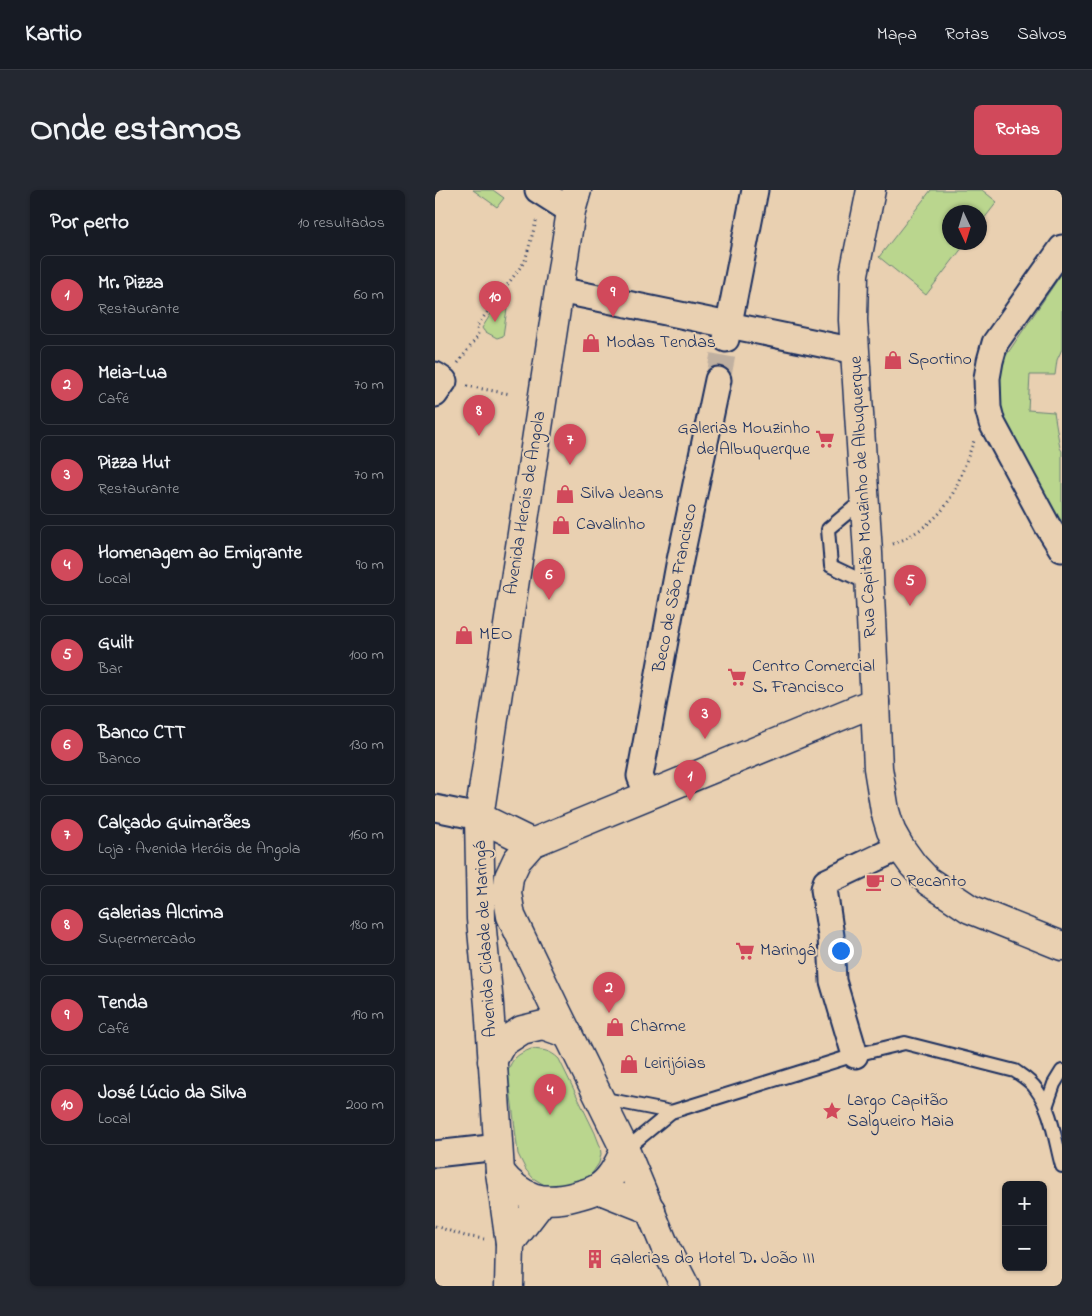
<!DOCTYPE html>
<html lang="pt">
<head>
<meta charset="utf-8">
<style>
	body { margin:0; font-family:"Indie Flower",sans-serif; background:#242831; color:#f1f3f6 }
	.controls { position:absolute; right:15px; bottom:15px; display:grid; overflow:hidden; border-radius:8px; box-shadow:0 1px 4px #0004 }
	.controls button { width:45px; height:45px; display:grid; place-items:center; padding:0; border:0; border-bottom:1px solid #363941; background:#171b24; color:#f1f3f6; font:25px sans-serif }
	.compass { position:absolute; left:507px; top:15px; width:45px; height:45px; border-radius:50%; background:#171b24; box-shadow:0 1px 4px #0004; rotate:176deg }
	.you { position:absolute; left:405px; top:760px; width:18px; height:18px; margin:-12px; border:4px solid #fff; border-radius:50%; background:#1a73e8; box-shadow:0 0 0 8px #1a73e833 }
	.badge { display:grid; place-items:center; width:32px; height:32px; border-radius:50%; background:#d1495b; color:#fff; font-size:16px; font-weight:700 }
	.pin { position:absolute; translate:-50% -41px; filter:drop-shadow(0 1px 2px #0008) }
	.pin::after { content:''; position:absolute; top:26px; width:18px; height:15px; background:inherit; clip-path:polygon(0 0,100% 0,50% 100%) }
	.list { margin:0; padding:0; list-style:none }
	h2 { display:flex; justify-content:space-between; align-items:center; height:65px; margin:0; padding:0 20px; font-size:21px }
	h2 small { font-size:16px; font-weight:400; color:#9ea1a6 }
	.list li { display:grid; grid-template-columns:32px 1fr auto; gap:15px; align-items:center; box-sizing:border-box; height:80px; margin:0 10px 10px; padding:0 10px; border:1px solid #363941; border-radius:8px }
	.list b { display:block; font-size:19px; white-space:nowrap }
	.list p { margin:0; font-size:16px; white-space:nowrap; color:#9ea1a6 }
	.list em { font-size:16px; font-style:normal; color:#9ea1a6 }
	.map { position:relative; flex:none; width:627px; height:1096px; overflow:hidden; border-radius:8px }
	header { display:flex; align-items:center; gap:30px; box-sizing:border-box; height:70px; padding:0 25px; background:#171b24; border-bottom:1px solid #363941 }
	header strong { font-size:24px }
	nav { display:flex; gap:28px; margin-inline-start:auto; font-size:18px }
	.intro { display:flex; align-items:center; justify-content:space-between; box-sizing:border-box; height:120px; padding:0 30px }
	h1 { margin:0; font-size:35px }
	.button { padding:12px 22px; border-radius:8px; background:#d1495b; color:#fff; font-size:18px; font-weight:700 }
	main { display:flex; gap:30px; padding:0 30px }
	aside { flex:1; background:#171b24; border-radius:8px; box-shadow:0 1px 4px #0004 }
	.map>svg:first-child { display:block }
</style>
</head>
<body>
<header>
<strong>Kartio</strong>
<nav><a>Mapa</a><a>Rotas</a><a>Salvos</a></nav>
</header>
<div class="intro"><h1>Onde estamos</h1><a class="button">Rotas</a></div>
<main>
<aside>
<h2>Por perto<small>10 resultados</small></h2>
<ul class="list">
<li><span class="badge">1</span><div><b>Mr. Pizza</b><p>Restaurante</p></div><em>60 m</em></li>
<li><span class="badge">2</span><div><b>Meia-Lua</b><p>Café</p></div><em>70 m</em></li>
<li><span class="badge">3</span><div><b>Pizza Hut</b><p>Restaurante</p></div><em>70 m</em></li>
<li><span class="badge">4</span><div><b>Homenagem ao Emigrante</b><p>Local</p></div><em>90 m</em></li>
<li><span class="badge">5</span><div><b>Guilt</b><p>Bar</p></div><em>100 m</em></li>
<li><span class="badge">6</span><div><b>Banco CTT</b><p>Banco</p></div><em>130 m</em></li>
<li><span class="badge">7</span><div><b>Calçado Guimarães</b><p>Loja · Avenida Heróis de Angola</p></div><em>160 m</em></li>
<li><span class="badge">8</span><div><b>Galerias Alcrima</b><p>Supermercado</p></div><em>180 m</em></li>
<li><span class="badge">9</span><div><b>Tenda</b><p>Café</p></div><em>190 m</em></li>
<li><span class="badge">10</span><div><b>José Lúcio da Silva</b><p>Local</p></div><em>200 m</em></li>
</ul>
</aside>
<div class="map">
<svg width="627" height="1096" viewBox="0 0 627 1096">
	<rect width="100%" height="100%" fill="#e9d0b1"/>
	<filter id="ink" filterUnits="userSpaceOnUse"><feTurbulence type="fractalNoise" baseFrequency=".02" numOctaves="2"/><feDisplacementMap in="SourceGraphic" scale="10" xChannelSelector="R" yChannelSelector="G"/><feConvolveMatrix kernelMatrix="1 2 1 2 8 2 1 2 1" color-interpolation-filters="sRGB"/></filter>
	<g filter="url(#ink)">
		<!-- green -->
		<g fill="#bad68e" stroke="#6a8276">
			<path d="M38,0H58L69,8L62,17Z"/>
			<path d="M496,0H547L562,12L545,34L544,22H514V52L531,53L491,105L444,67Z"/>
			<path d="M627,83V159L622,170L620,185H595L593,220L619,222L625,258L627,261V333L586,266L563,216L564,176Z"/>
			<path d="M66,108L72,109L73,112L68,146L62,148L49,141L47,138Z"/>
			<path d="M96,859C108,860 115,860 124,869L160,943L165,956L166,964L164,973L154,988L130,996H111L98,988L91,980L83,964L73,881C77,868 83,864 96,859Z"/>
		</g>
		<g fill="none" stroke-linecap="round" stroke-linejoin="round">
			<!-- street-tunnel -->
			<path stroke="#c0b0a0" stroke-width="25" stroke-dasharray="25 12" stroke-linecap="butt" d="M283,190L291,149"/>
			<!-- lane casing -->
			<g stroke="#1b2f5e" stroke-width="16">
				<g id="lane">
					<path d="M428,310L393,339L396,376L434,394"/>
					<path d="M165,908L236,922"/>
					<path d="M611,917L619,894L627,881"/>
					<path d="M190,960L236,922L420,865L470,853L580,881C587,886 596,891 601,899C617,920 620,951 627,976"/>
				</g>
			</g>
			<!-- street casing -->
			<g stroke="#1b2f5e" stroke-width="29">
				<g id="street">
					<path d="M103,0L136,21"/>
					<path d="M627,58L560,153L555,171L552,188L553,218L557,233L612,335L627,359"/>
					<path d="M124,100L420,161"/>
					<path d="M291,149L320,0"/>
					<path d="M0,185L9,191L0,204"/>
					<path d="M213,606L205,586L244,375L283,190"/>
					<path d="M0,618L44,627"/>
					<path d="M420,865L398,791L396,746L389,699L391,692L465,657"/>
					<path d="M0,964L64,957"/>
				</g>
			</g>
			<!-- secondary casing -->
			<g stroke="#1b2f5e" stroke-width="31">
				<g id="secondary">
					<path d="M436,0L419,84L418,130L433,363L443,578L450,621L456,641L465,657L478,675L493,691L535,719L627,756"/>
					<path d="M44,627L97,653"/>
					<path d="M57,871L67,853L87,840L108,835L133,844"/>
					<path d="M65,982C87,1009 108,1015 141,1006C148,1004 157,1002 163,998C177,989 183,974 190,960"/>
					<path d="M163,999L216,1020"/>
					<path d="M75,1053L108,1010"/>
					<path d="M74,1096L75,1053L65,982L54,815L46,729L44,627L130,60L136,21L142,0"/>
					<path d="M250,1096L231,1059L190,960L120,818L76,726L72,703L74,687L82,670L97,653L440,512"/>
				</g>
			</g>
			<!-- path -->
			<g stroke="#1b2f5e" stroke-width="3" stroke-dasharray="1 4" stroke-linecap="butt">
				<path d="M23,173L43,146L42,136L90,71L102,28"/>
				<path d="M32,196L75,204"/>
				<path d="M458,354C477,347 502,330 513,312C524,294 531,271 539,251"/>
				<path d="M0,1036L30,1046L49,1049"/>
			</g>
			<!-- lane -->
			<use href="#lane" stroke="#e9d0b1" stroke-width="12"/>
			<!-- street -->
			<use href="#street" stroke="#e9d0b1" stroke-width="25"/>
			<!-- secondary -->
			<use href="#secondary" stroke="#e9d0b1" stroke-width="28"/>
		</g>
	</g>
	<!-- icons -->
	<defs>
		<g id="shop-bare" transform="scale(1.5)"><path d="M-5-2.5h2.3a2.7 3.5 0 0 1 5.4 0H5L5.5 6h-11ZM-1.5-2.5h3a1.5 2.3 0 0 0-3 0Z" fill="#d1495b" stroke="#e9d0b1" stroke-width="2.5" paint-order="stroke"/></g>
		<g id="supermarket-bare" transform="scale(1.5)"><path d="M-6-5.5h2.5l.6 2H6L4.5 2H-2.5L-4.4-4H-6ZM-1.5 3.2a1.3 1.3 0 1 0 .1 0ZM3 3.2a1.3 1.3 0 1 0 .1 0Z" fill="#d1495b" stroke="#e9d0b1" stroke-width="2.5" paint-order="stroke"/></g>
		<g id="cafe-bare" transform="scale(1.5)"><path d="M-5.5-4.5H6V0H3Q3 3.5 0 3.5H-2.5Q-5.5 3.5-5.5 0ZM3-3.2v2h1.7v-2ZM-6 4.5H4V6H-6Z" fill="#d1495b" stroke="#e9d0b1" stroke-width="2.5" paint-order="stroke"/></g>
		<g id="sight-bare" transform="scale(1.5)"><path d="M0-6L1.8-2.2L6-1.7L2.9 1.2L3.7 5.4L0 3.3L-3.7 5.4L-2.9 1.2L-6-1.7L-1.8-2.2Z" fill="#d1495b" stroke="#e9d0b1" stroke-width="2.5" paint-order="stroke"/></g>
		<g id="building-bare" transform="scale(1.5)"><path d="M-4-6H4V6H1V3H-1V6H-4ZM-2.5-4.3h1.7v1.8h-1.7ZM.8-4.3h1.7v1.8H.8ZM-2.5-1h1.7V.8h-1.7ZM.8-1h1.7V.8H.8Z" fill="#d1495b" stroke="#e9d0b1" stroke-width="2.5" paint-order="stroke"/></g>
	</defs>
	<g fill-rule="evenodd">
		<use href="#shop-bare" x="156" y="153"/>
		<use href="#shop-bare" x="458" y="170"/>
		<use href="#supermarket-bare" x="390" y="249"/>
		<use href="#shop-bare" x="130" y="304"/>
		<use href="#shop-bare" x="126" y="335"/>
		<use href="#shop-bare" x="29" y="445"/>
		<use href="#supermarket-bare" x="302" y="487"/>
		<use href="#cafe-bare" x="440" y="692"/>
		<use href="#supermarket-bare" x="310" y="761"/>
		<use href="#shop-bare" x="180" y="837"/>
		<use href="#shop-bare" x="194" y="874"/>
		<use href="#sight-bare" x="397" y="921"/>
		<use href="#building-bare" x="160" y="1069"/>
	</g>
	<g text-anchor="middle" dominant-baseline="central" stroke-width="4" stroke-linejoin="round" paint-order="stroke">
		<!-- poi labels -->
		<g font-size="18" fill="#1b2f5e" stroke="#e9d0b1" text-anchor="start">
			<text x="171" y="153">Modas Tendas</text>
			<text x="473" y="170">Sportino</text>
			<text x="375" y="239" text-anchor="end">Galerias Mouzinho<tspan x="375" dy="21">de Albuquerque</tspan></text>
			<text x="145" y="304">Silva Jeans</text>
			<text x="141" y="335">Cavalinho</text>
			<text x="44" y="445">MEO</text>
			<text x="317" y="477">Centro Comercial<tspan x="317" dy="21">S. Francisco</tspan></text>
			<text x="455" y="692">O Recanto</text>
			<text x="325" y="761">Maringá</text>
			<text x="195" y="837">Charme</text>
			<text x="209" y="874">Leirijóias</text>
			<text x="412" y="911">Largo Capitão<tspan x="412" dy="21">Salgueiro Maia</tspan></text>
			<text x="175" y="1069">Galerias do Hotel D. João III</text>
		</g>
		<!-- street labels -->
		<g font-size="18" fill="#1b2f5e" stroke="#e9d0b1">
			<text transform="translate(429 307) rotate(-93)">Rua Capitão Mouzinho de Albuquerque</text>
			<text transform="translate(91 313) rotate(-81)">Avenida Heróis de Angola</text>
			<text transform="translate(241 398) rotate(-79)">Beco de São Francisco</text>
			<text transform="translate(51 749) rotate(-93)">Avenida Cidade de Maringá</text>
		</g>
	</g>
</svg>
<div class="controls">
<button>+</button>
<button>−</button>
</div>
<svg class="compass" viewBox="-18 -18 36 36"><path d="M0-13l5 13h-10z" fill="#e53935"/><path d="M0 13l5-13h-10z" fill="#9ea1a6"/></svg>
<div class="you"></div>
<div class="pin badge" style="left:255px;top:611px">1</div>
<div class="pin badge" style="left:174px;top:823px">2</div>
<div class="pin badge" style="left:270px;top:549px">3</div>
<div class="pin badge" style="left:115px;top:925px">4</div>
<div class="pin badge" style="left:475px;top:416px">5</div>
<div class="pin badge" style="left:114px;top:410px">6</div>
<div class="pin badge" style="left:135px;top:275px">7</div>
<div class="pin badge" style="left:44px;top:246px">8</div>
<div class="pin badge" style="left:178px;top:127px">9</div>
<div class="pin badge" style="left:60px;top:132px">10</div>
</div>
</main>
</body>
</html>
